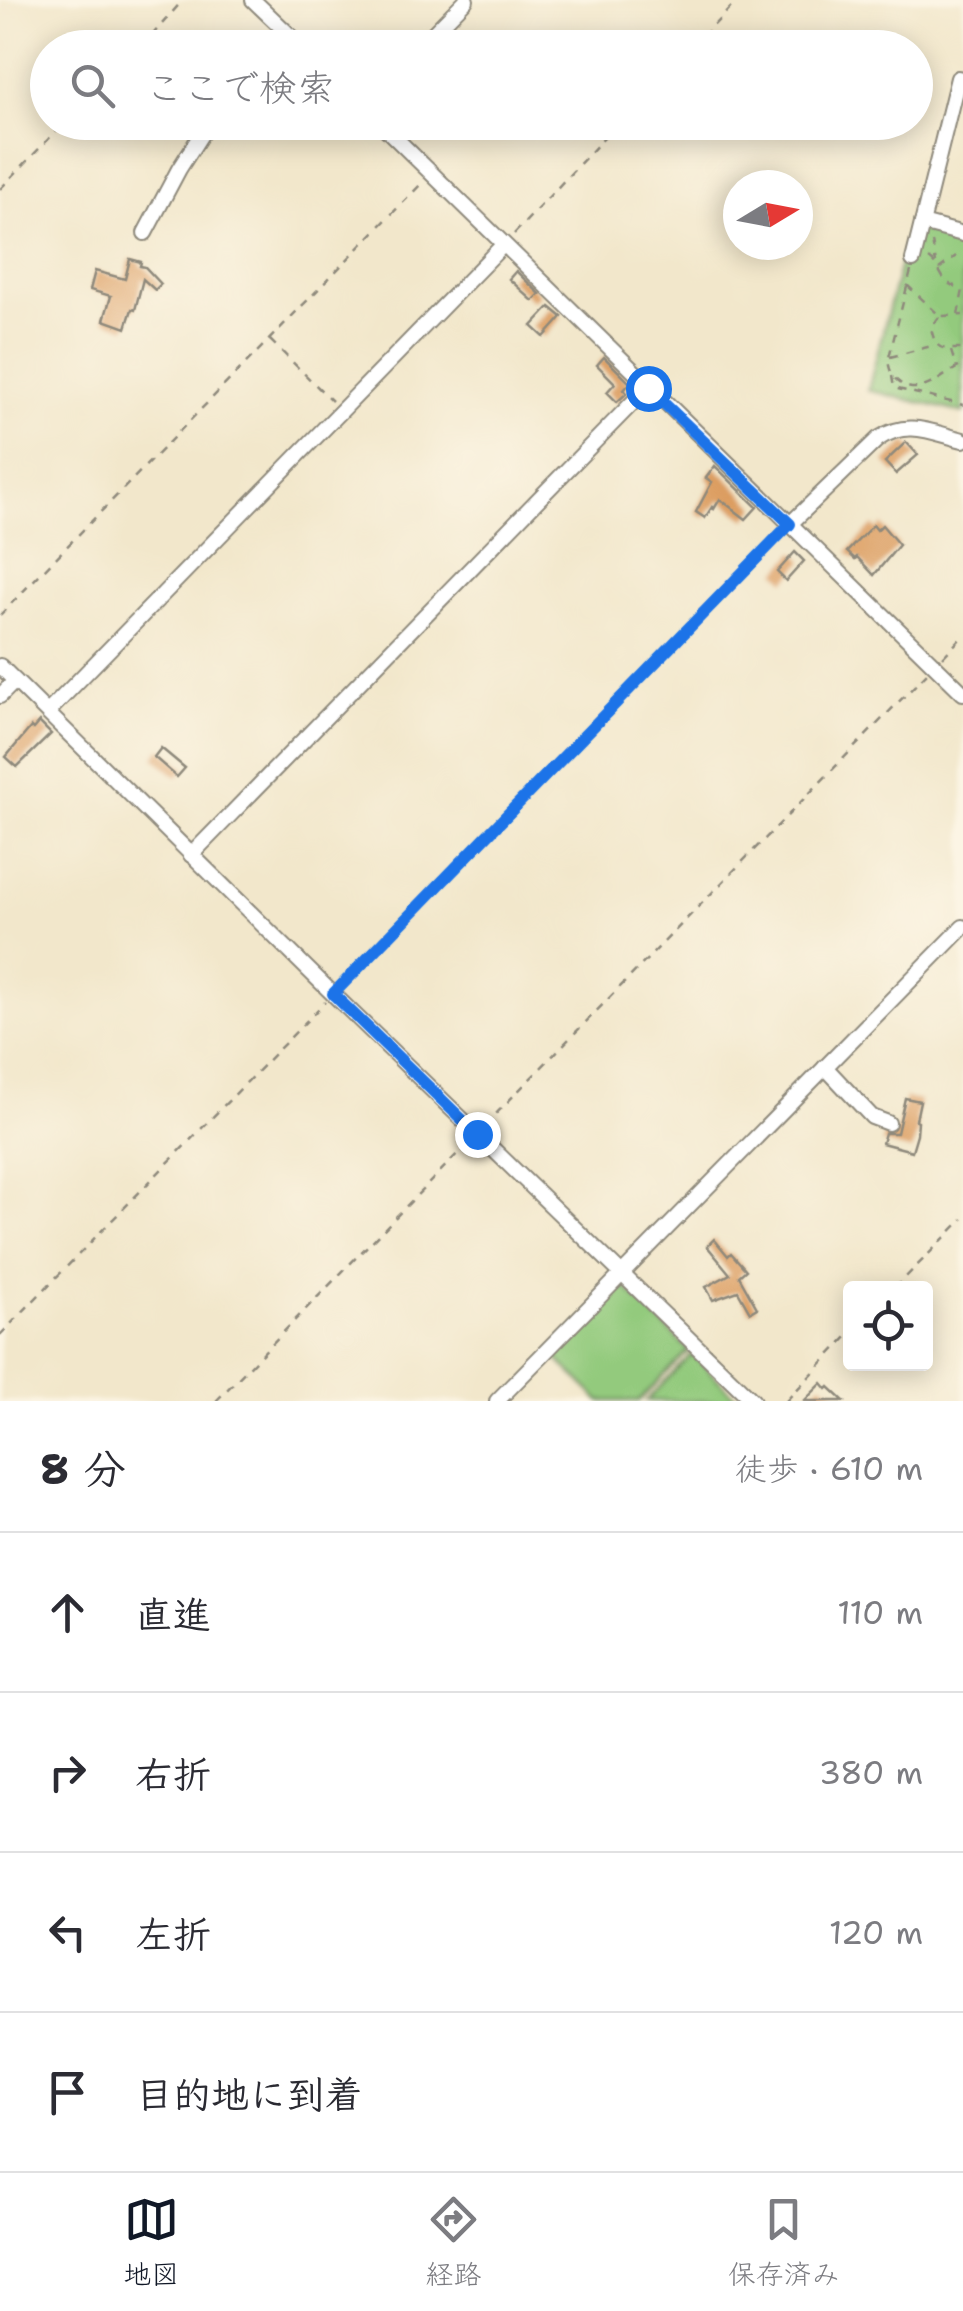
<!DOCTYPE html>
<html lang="ja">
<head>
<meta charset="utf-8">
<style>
	body { margin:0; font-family:"Shantell Sans","Klee One",sans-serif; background:#f2f2f3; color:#2b2b33 }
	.controls { position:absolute; right:30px; bottom:30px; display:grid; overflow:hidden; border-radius:10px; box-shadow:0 5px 25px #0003 }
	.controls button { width:90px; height:90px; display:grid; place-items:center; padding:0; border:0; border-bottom:2px solid #e1e1e2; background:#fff; color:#2b2b33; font:50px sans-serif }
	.compass { position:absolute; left:723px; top:170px; width:90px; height:90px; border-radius:50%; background:#fff; box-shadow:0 5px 25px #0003; rotate:80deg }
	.stop { position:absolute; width:30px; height:30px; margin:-22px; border:8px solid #1a73e8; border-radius:50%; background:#fff }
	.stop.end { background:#1a73e8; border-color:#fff; box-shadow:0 2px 10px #0008 }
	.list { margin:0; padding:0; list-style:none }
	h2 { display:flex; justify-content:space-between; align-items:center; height:130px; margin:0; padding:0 40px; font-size:42px }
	h2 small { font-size:32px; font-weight:400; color:#7c7c81 }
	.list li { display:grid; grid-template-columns:65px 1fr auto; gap:30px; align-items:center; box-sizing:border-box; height:160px; padding:0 40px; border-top:2px solid #e1e1e2 }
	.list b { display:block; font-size:38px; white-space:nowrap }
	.list em { font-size:32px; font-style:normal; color:#7c7c81 }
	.icon { flex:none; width:55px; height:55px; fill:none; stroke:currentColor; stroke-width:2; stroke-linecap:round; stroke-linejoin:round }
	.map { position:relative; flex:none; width:963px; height:1401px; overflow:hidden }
	.search { position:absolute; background:#fff; box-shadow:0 5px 25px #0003; left:30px; right:30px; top:30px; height:110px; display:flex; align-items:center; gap:25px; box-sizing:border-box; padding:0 35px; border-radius:55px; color:#7c7c81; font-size:38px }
	.sheet { height:770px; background:#fff }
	nav { display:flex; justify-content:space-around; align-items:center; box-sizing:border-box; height:140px; border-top:2px solid #e1e1e2; background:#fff; font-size:28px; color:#7c7c81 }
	nav a { display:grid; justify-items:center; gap:5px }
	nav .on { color:#111827 }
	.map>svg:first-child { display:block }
</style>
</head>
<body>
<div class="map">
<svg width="963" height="1401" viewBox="0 0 963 1401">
	<rect width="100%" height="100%" fill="#fcf5e5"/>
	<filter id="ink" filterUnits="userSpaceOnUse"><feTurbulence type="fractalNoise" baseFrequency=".01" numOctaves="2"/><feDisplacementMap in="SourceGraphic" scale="20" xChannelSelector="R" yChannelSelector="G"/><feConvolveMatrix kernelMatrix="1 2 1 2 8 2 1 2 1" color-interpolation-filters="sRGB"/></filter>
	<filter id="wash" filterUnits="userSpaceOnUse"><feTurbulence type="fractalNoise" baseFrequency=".0048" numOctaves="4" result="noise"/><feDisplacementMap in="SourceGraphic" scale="40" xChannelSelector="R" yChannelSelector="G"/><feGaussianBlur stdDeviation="2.25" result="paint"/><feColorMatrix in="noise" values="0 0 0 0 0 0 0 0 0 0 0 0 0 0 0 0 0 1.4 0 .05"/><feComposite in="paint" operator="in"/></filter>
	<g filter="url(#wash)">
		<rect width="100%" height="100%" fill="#f2e7cb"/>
		<!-- green -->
		<g fill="#93ca7d" stroke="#5f7a54" stroke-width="2.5">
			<path d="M910,225L963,239V413L868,390Z"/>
			<path d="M622,1284L689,1350L639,1401H600L553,1355Z"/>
			<path d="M692,1354L740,1401H646Z"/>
		</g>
		<g id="blocks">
			<!-- building -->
			<g fill="#dc9d61">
				<path d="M130,259L141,262L140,266L145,267L161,284L155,290L143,279L135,310L132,309L126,328L104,320L111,296L90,290L95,271L125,279Z"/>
				<path d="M516,271L540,294L533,301L509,279Z"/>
				<path d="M550,307L562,317L544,337L532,326Z"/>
				<path d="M604,357L630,383L624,390L627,393L617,402L607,392L615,383L597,365Z"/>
				<path d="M906,442L918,455L896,474L885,462Z"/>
				<path d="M715,466L757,507L746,519L720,499L714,509L712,507L705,518L696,512L712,482L706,478Z"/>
				<path d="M873,525L877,530L882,525L899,545L874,575L857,557L855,559L847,552Z"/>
				<path d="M795,552L804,561L786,581L777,572Z"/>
				<path d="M39,722L51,734L17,767L6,757L31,727L33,729Z"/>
				<path d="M161,748L185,768L177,777L154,757Z"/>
				<path d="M905,1098L920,1101L916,1120L918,1121L917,1134L912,1151L882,1143L885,1133H897Z"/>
				<path d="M714,1239L728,1256L731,1253L746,1270L739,1276L757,1308L750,1312L738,1291L713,1300L706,1287L730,1274L707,1246Z"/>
				<path d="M822,1383L827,1389L829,1387L844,1401H804Z"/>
			</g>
		</g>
	</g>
	<g filter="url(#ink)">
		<use href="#blocks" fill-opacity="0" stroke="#8e897b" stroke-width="2.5"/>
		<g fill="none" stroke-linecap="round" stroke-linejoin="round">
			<!-- minor casing -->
			<g stroke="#8e897b" stroke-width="18">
				<g id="minor">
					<path d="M253,0L303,48"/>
					<path d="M279,48L291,36"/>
					<path d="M419,48L466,0"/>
					<path d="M379,122L963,693"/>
					<path d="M922,223L963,234"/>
					<path d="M145,233L179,169L209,122"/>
					<path d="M913,260L958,78L963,79"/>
					<path d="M790,524L878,439C907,419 931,432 963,440"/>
					<path d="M0,666L333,994L753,1401"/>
					<path d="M0,696L15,681"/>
					<path d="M48,712L503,245"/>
					<path d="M191,855L648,387"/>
					<path d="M825,1067L872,1117L888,1123"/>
					<path d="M497,1401L963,927"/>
				</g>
			</g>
			<!-- path -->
			<g stroke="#8e897b" stroke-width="2.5" stroke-dasharray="8 8" stroke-linecap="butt">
				<path d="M141,48L183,0"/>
				<path d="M692,48L738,0"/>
				<path d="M0,189L65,122"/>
				<path d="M514,234L619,122"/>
				<path d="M932,242L936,263"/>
				<path d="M929,259C944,269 939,287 963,287"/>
				<path d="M939,269L956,256"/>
				<path d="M911,271L888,361C890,371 892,377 900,383C922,399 943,373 963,365"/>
				<path d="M907,285L940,316L963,315"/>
				<path d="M958,315L963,290"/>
				<path d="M939,317L931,328C936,352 942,349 963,349"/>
				<path d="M270,340L332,401"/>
				<path d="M951,351L956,367"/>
				<path d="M890,357L935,345"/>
				<path d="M892,376L894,388L963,405"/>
				<path d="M0,615L423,182"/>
				<path d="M943,657L963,636"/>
				<path d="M342,986L782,533"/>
				<path d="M485,1125L927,673"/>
				<path d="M895,1288L963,1219"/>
				<path d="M0,1335L325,1002"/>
				<path d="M216,1401L469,1142"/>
				<path d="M786,1401L850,1334"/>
			</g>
			<!-- minor -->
			<use href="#minor" stroke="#fff" stroke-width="14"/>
		</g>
	</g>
	<g fill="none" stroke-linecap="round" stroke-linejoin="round" filter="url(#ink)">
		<!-- route -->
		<path stroke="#1a73e8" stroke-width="12" d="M477,1134L333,994L790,524L648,388"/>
	</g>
</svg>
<div class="controls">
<button><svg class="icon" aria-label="locate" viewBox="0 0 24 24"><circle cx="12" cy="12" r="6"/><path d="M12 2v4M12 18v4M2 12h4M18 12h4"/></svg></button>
</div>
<svg class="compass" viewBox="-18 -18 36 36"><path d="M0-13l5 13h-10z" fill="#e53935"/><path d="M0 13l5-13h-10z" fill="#7c7c81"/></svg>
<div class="stop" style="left:648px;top:388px"></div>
<div class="stop end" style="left:477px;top:1134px"></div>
<div class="search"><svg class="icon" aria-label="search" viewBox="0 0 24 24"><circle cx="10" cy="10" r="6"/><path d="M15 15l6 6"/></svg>ここで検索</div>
</div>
<section class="sheet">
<h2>8 分<small>徒歩 · 610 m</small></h2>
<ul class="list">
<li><svg class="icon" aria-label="ahead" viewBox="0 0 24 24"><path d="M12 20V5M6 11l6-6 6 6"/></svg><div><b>直進</b></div><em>110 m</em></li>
<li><svg class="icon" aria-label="right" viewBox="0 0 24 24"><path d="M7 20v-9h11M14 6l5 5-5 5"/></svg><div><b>右折</b></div><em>380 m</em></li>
<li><svg class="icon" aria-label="left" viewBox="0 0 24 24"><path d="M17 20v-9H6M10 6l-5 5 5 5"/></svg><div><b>左折</b></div><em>120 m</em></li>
<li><svg class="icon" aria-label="arrive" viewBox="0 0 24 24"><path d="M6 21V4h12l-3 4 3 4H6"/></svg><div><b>目的地に到着</b></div></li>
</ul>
</section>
<nav>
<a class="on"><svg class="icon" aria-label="map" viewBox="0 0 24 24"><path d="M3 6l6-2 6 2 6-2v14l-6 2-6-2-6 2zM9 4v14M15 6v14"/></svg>地図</a>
<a><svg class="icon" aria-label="directions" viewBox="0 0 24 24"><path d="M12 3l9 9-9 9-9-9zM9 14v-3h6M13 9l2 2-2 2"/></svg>経路</a>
<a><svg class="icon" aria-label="saved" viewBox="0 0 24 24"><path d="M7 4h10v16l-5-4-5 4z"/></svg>保存済み</a>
</nav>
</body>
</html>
